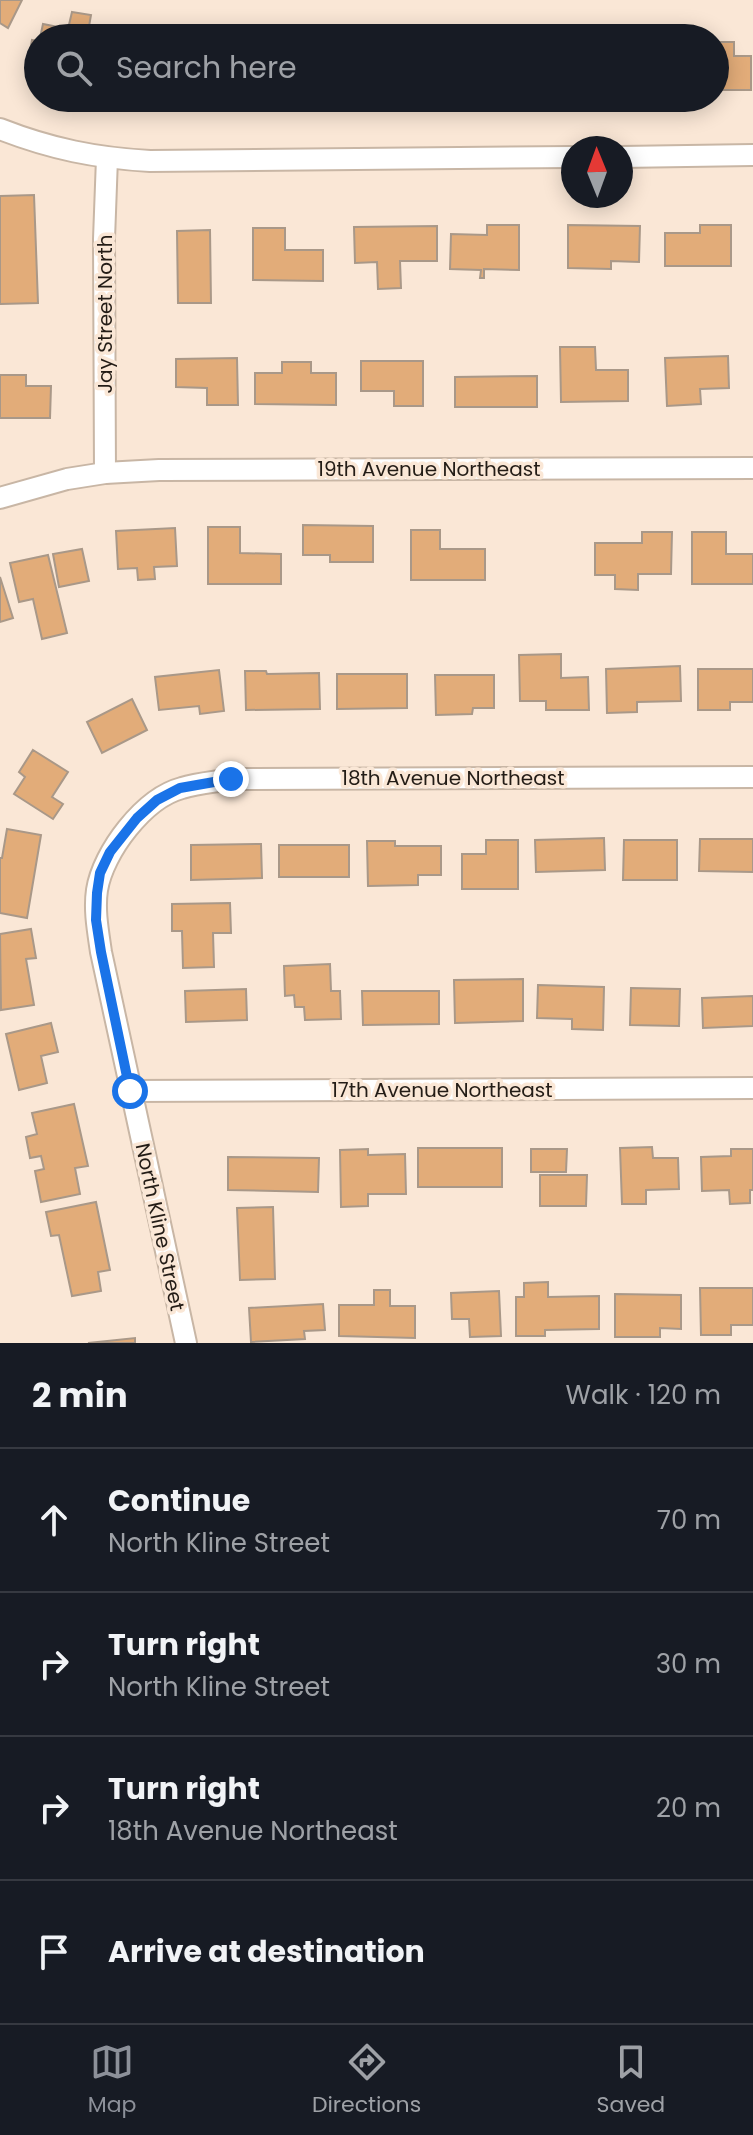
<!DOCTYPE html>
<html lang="en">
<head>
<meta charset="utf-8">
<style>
	body { margin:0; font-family:Poppins,sans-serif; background:#242831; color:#f1f3f6 }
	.compass { position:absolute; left:561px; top:136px; width:72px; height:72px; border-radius:50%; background:#171b24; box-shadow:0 4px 20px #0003; rotate:359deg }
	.stop { position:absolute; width:24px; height:24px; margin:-18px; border:6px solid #1a73e8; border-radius:50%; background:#fff }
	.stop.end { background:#1a73e8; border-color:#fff; box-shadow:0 2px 8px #0008 }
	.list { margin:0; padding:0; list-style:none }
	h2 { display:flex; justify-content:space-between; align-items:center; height:104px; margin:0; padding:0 32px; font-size:34px }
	h2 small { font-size:26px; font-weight:400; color:#9ea1a6 }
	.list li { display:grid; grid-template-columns:52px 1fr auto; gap:24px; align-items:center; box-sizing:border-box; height:144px; padding:0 32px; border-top:2px solid #363941 }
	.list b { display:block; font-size:30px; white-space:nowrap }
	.list p { margin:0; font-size:26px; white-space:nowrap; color:#9ea1a6 }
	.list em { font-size:26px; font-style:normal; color:#9ea1a6 }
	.icon { flex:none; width:44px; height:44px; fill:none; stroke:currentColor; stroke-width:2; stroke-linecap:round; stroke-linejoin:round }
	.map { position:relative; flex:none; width:753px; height:1343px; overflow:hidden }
	.search { position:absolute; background:#171b24; box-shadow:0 4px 20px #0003; left:24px; right:24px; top:24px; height:88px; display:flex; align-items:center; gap:20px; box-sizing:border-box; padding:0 28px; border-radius:44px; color:#9ea1a6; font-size:30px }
	.sheet { height:680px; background:#171b24 }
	nav { display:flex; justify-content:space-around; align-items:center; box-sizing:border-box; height:112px; border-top:2px solid #363941; background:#171b24; font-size:22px; color:#9ea1a6 }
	nav a { display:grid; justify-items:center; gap:4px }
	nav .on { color:#8c9099 }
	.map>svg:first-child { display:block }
</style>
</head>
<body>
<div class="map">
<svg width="753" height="1343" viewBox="0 0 753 1343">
	<rect width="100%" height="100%" fill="#fae7d6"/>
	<!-- building -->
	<g fill="#e2ac79" stroke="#a99888" stroke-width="2">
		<path d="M0,0H22L8,28L0,23Z"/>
		<path d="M72,12L91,15L88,32L102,34L101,38H40L43,24L68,29Z"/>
		<rect x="118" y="31" width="28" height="7"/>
		<path d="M32,40L38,41V63L28,62Z"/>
		<path d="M715,42H734V56H751V90H715Z"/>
		<path d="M34,195L38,303L0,304V196Z"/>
		<path d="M487,225H519V270L484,269V278H480L481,270L450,269L451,234L487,235Z"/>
		<path d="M568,225L640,226L639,262L611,261V269L568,268Z"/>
		<path d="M700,225H731V266H665V233H700Z"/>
		<path d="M437,226V261H400L401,288L378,289L377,262L355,263L354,227Z"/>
		<path d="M253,228H285V250H323V281L253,280Z"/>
		<path d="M210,230L211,303H178L177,231Z"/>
		<path d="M560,347H595L596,370H628V401L561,402Z"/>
		<path d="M728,356L729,388L700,389L701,404L667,406L665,358Z"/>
		<path d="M237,358L238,405H207V388L176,387V359Z"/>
		<path d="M361,361H423V406H394V391H361Z"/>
		<path d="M282,362H311V373H336V405L255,404V373H282Z"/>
		<path d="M0,375H26V386H51L50,418H0Z"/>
		<path d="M537,376V407H455V377Z"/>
		<path d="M303,525L373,526V562H330V555H303Z"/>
		<path d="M208,527H240V553L281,554V584H208Z"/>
		<path d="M175,528L177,566L154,567L155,579L138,580L137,568L118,569L116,531Z"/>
		<path d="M411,530H440V549H485V580H411Z"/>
		<path d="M642,532H672L671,574H638V590L615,589V575H595V543H642Z"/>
		<path d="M692,532H726V554H753V584H692Z"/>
		<path d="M82,549L89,581L59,587L53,554Z"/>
		<path d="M48,555L67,633L42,639L33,599L19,602L10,563Z"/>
		<path d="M0,577L13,618L0,622Z"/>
		<path d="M561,654V678L588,677L589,710H546V701H520L519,655Z"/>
		<path d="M680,666L681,701L637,702V712L607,713L606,669Z"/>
		<path d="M698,669H753V702H730V710H698Z"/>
		<path d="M219,670L224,711L200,714L199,706L159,710L155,677Z"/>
		<path d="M245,671H266L267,674L319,673L320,709L246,710Z"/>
		<path d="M337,674H407V708L337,709Z"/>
		<path d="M435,675H494V708H473L472,714L436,715Z"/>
		<path d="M132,699L147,730L102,753L87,722Z"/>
		<path d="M33,750L68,772L52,797L63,804L53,819L14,794L25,777L19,772Z"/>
		<path d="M7,829L41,835L27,918L0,913V858H2Z"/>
		<path d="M604,838L605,870L536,872L535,840Z"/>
		<path d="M700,839H753V872L699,871Z"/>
		<path d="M486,840H518V889H462V854H486Z"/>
		<path d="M624,840H677V880H623Z"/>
		<path d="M367,841H395V846H441V875H418V885L368,886Z"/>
		<path d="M261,844L262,878L191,880V845Z"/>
		<rect x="279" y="845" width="70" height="32"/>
		<path d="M230,903L231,933H213L214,967L183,968L182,931H172V904Z"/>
		<path d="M31,929L36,958L26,959L34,1005L1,1010L0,934Z"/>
		<path d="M330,964L331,991H340L341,1019L305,1020L304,1007H295L294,995L285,996L284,966Z"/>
		<path d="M523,979V1021L455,1023L454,980Z"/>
		<path d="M538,985L604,987L603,1030L572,1029V1019L537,1018Z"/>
		<path d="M631,988L680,989L679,1026L630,1025Z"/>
		<path d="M246,989L247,1020L186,1022L185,991Z"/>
		<path d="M362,991H439V1024L363,1025Z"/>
		<path d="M753,996V1026L703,1028L702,998Z"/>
		<path d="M51,1023L58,1052L41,1056L47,1083L19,1090L6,1034Z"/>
		<path d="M74,1104L88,1166L75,1168L80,1194L41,1202L35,1171L44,1169L41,1156L30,1158L26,1137L37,1134L32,1113Z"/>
		<path d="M652,1147L653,1158H678L679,1189L646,1190V1204H622L620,1148Z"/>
		<rect x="418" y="1148" width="84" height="39"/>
		<path d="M368,1149V1155L405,1154L406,1194H368V1206L341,1207L340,1150Z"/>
		<path d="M531,1149H567L566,1172H531Z"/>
		<path d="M731,1149H753V1190H750V1203L730,1204L729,1190L702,1191L701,1157L731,1156Z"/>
		<path d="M228,1157L319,1158L318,1192L228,1190Z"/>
		<path d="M540,1175H587L586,1206H540Z"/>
		<path d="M96,1202L110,1270L98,1272L101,1291L72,1296L59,1235L51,1236L46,1212Z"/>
		<path d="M273,1207L275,1279L240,1280L237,1208Z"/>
		<path d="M548,1282V1297L599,1296V1329L545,1330V1336H516V1297H524V1283Z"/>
		<path d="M700,1288H753V1325H731V1335H701Z"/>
		<path d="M374,1290H390V1306H415V1338L339,1336V1305H374Z"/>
		<path d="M499,1291L501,1336L470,1337L469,1319H452L451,1293Z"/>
		<path d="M615,1294L681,1295V1329L660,1328V1337H615Z"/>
		<path d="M323,1304L325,1330L304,1331L305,1339L251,1342L249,1308Z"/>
		<path d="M135,1338V1343H88Z"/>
	</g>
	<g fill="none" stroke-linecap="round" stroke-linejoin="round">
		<!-- street casing -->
		<g stroke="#c8b6a5" stroke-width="24">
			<g id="street">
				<path d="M0,129C51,149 96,158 150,161L573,157"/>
				<path d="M621,157L753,155"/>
				<path d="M105,473L104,239L107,158"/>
				<path d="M0,498L67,479L105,473L159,470L753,468"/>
				<path d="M130,1091L753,1088"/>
				<path d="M186,1343L101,952C98,931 94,910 97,890C103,852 144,798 182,788C198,783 215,782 231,779L753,777"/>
			</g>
		</g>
		<!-- street -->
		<use href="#street" stroke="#fff" stroke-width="20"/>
	</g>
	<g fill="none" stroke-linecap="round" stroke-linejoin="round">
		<!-- route -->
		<path stroke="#1a73e8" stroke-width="10" d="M130,1091L101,952L96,920L97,893L100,873L110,852L137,818L157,800L180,788L231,779"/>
	</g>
	<g text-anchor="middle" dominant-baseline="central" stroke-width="7" stroke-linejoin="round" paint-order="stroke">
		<!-- street labels -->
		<g font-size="20" fill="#231c16" stroke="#fae7d6">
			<text transform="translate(105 314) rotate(-90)">Jay Street North</text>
			<text x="429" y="469">19th Avenue Northeast</text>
			<text x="453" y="778">18th Avenue Northeast</text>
			<text x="442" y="1090">17th Avenue Northeast</text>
			<text transform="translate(160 1227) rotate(78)">North Kline Street</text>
		</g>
	</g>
</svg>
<svg class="compass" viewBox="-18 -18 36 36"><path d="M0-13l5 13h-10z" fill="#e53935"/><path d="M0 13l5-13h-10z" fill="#9ea1a6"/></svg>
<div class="stop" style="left:130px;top:1091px"></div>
<div class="stop end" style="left:231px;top:779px"></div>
<div class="search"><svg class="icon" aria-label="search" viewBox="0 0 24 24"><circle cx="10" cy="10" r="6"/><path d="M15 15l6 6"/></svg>Search here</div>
</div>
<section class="sheet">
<h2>2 min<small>Walk · 120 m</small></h2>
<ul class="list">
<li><svg class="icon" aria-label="ahead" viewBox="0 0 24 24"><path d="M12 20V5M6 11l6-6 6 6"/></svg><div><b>Continue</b><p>North Kline Street</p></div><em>70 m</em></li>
<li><svg class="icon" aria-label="right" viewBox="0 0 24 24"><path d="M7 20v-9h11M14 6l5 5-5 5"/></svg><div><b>Turn right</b><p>North Kline Street</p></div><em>30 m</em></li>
<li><svg class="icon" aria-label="right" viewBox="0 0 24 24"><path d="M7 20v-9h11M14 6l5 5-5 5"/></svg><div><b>Turn right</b><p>18th Avenue Northeast</p></div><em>20 m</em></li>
<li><svg class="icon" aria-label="arrive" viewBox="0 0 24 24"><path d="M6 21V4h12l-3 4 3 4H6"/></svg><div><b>Arrive at destination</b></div></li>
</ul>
</section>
<nav>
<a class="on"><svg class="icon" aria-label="map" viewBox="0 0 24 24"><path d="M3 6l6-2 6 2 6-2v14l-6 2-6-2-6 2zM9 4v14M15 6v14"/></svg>Map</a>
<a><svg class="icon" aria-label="directions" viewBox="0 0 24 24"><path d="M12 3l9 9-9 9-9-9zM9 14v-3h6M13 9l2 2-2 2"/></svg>Directions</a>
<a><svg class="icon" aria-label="saved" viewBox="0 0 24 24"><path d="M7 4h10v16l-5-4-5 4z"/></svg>Saved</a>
</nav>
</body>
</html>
